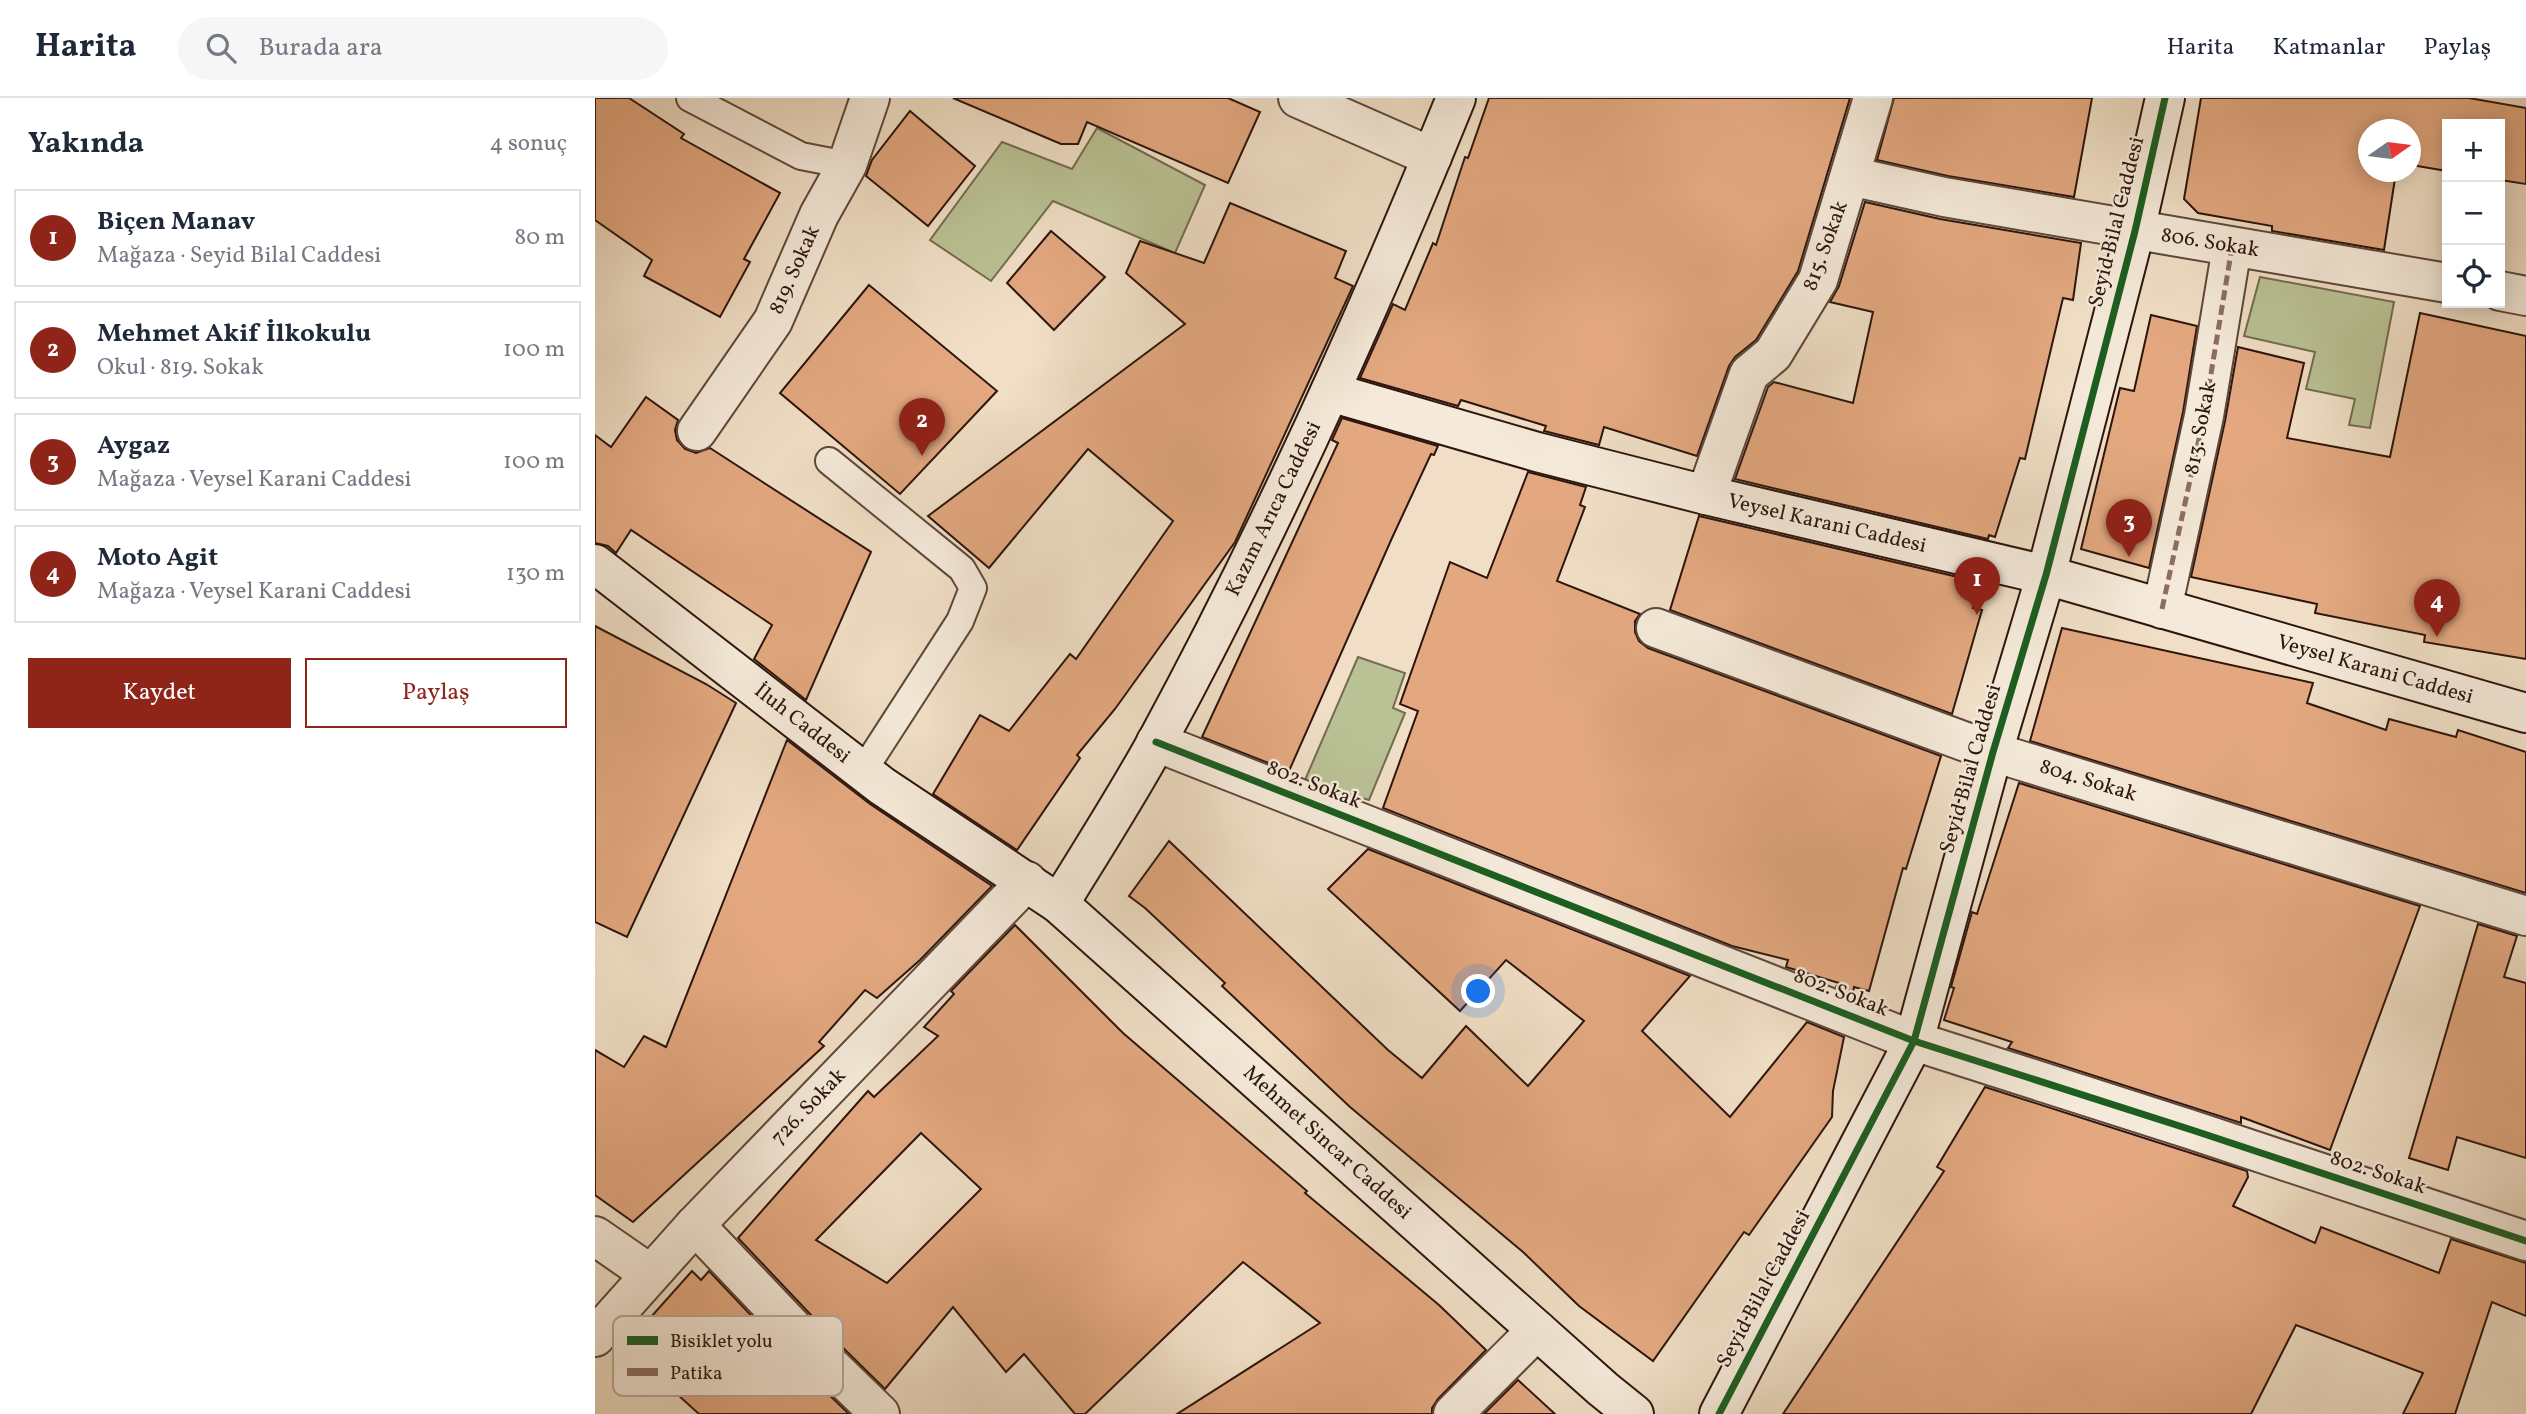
<!DOCTYPE html>
<html lang="tr">
<head>
<meta charset="utf-8">
<style>
	body { margin:0; font-family:Vollkorn,serif; background:#f6f6f7; color:#1f2937 }
	.controls { position:absolute; right:21px; top:21px; display:grid; overflow:hidden; border-radius:0px; box-shadow:0 4px 18px #0003 }
	.controls button { width:63px; height:63px; display:grid; place-items:center; padding:0; border:0; border-bottom:2px solid #e0e1e3; background:#fff; color:#1f2937; font:35px sans-serif }
	.compass { position:absolute; left:1763px; top:21px; width:63px; height:63px; border-radius:50%; background:#fff; box-shadow:0 4px 18px #0003; rotate:76deg }
	.you { position:absolute; left:884px; top:894px; width:24px; height:24px; margin:-18px; border:5px solid #fff; border-radius:50%; background:#1a73e8; box-shadow:0 0 0 10px #1a73e833 }
	.badge { display:grid; place-items:center; width:46px; height:46px; border-radius:50%; background:#8f2418; color:#fff; font-size:23px; font-weight:700 }
	.pin { position:absolute; translate:-50% -58px; filter:drop-shadow(0 2px 4px #0008) }
	.pin::after { content:''; position:absolute; top:37px; width:24px; height:21px; background:inherit; clip-path:polygon(0 0,100% 0,50% 100%) }
	.list { margin:0; padding:0; list-style:none }
	h2 { display:flex; justify-content:space-between; align-items:center; height:91px; margin:0; padding:0 28px; font-size:30px }
	h2 small { font-size:23px; font-weight:400; color:#747a83 }
	.list li { display:grid; grid-template-columns:46px 1fr auto; gap:21px; align-items:center; box-sizing:border-box; height:98px; margin:0 14px 14px; padding:0 14px; border:2px solid #e0e1e3; border-radius:0px }
	.list b { display:block; font-size:26px; white-space:nowrap }
	.list p { margin:0; font-size:23px; white-space:nowrap; color:#747a83 }
	.list em { font-size:23px; font-style:normal; color:#747a83 }
	.actions { display:flex; gap:14px; padding:21px 28px }
	.actions a { flex:1; padding:16px 0; border:2px solid #8f2418; border-radius:0px; text-align:center; font-size:24px; color:#8f2418 }
	.actions .main { background:#8f2418; color:#fff }
	.icon { flex:none; width:38px; height:38px; fill:none; stroke:currentColor; stroke-width:2; stroke-linecap:round; stroke-linejoin:round }
	.map { position:relative; flex:none; width:1931px; height:1316px; overflow:hidden }
	header { display:flex; align-items:center; gap:42px; box-sizing:border-box; height:98px; padding:0 35px; background:#fff; border-bottom:2px solid #e0e1e3 }
	header strong { font-size:33px }
	nav { display:flex; gap:38px; margin-inline-start:auto; font-size:24px }
	.search { width:490px; height:63px; background:#f6f6f7; display:flex; align-items:center; gap:18px; box-sizing:border-box; padding:0 24px; border-radius:38px; color:#747a83; font-size:26px }
	main { display:flex }
	aside { flex:1; background:#fff }
	.map>svg:first-child { display:block }
</style>
</head>
<body>
<header>
<strong>Harita</strong>
<div class="search"><svg class="icon" aria-label="search" viewBox="0 0 24 24"><circle cx="10" cy="10" r="6"/><path d="M15 15l6 6"/></svg>Burada ara</div>
<nav><a>Harita</a><a>Katmanlar</a><a>Paylaş</a></nav>
</header>
<main>
<aside>
<h2>Yakında<small>4 sonuç</small></h2>
<ul class="list">
<li><span class="badge">1</span><div><b>Biçen Manav</b><p>Mağaza · Seyid Bilal Caddesi</p></div><em>80 m</em></li>
<li><span class="badge">2</span><div><b>Mehmet Akif İlkokulu</b><p>Okul · 819. Sokak</p></div><em>100 m</em></li>
<li><span class="badge">3</span><div><b>Aygaz</b><p>Mağaza · Veysel Karani Caddesi</p></div><em>100 m</em></li>
<li><span class="badge">4</span><div><b>Moto Agit</b><p>Mağaza · Veysel Karani Caddesi</p></div><em>130 m</em></li>
</ul>
<div class="actions"><a class="main">Kaydet</a><a>Paylaş</a></div>
</aside>
<div class="map">
<svg width="1931" height="1316" viewBox="0 0 1931 1316">
	<rect width="100%" height="100%" fill="#f0dfc6"/>
	<filter id="stains"><feTurbulence type="fractalNoise" baseFrequency=".00286" numOctaves="4"/><feColorMatrix values="0 0 0 0 .2 0 0 0 0 .09 0 0 0 0 .02 0 0 0 .5 -.17"/></filter>
	<radialGradient id="worn" r=".72"><stop offset=".6" stop-color="#630" stop-opacity="0"/><stop offset="1" stop-color="#630" stop-opacity=".3"/></radialGradient>
	<!-- green -->
	<g fill="#bac295" stroke="#746c51" stroke-width="2">
		<path d="M502,30L610,87L580,155L458,103L396,183L335,142L407,44L477,71Z"/>
		<path d="M1665,179L1799,204L1775,330L1754,327L1760,301L1711,291L1720,254L1649,238Z"/>
		<path d="M763,559L810,575L798,610L810,615L774,702L710,682Z"/>
	</g>
	<!-- building -->
	<g fill="#e3a880" stroke="#2d150d" stroke-width="2" fill-rule="evenodd">
		<path d="M0,0H34L89,36L86,40L185,95L149,161L155,164L125,219L49,178L57,162L0,122Z"/>
		<path d="M358,0H633L665,14L633,85L492,24L483,46H466Z"/>
		<path d="M894,0H1255L1203,173L1161,242L1140,259L1134,268L1102,358L1009,329L1004,347L949,333L951,328L866,302L863,308L765,280L798,206L810,212L838,145L841,147L870,59L873,60Z"/>
		<path d="M1299,0H1497L1479,99L1353,78L1282,62Z"/>
		<path d="M1606,0H1874L1931,10V86L1905,82V26H1852V73L1816,67V32H1774V74H1801L1789,152L1677,133V128L1603,115L1589,101Z"/>
		<path d="M315,13L380,68L333,128L271,78L277,62Z"/>
		<path d="M1270,104L1345,121L1486,145L1478,202L1468,200L1430,361L1425,360L1400,439L1394,437L1393,441L1140,381L1173,289L1179,284L1258,305L1278,214L1235,204L1244,188Z"/>
		<path d="M635,105L751,153L740,180L758,188L640,444L520,611L482,657L485,660L422,752L338,696L385,617L414,633L475,556L481,561L578,423L493,351L394,470L333,418L590,226L531,175L545,143L609,165Z"/>
		<path d="M456,133L510,179L459,232L412,185Z"/>
		<path d="M274,187L402,293L305,396L185,295Z"/>
		<path d="M1825,215L1931,238V561L1829,544L1830,537L1720,515L1722,506L1596,479L1630,323L1643,249L1709,265L1692,340L1795,359Z"/>
		<path d="M1556,217L1602,228L1588,314L1554,470L1486,451L1525,290L1539,293Z"/>
		<path d="M51,299L83,322L80,332L82,342L90,351L101,355L115,350L276,454L211,602L159,561L177,527L36,432L21,455L13,448L0,445V337L16,349Z"/>
		<path d="M747,320L843,348L839,357L836,356L797,440L694,673L607,639L743,345L737,342Z"/>
		<path d="M933,374L991,389L985,407L990,409L962,483L1045,516L1040,523V534L1044,543L1053,550L1346,658L1311,771L1308,770L1274,893L1259,889L1258,895L1241,889L1244,885L1191,869L1193,862L1137,848L788,710L823,613L805,606L855,464L892,480Z"/>
		<path d="M1104,418L1384,484L1378,510L1387,512L1357,616L1075,512Z"/>
		<path d="M0,528L111,586L141,605L32,839L0,824Z"/>
		<path d="M1467,530L1718,585L1712,605L1791,632L1794,621L1861,639L1863,632L1931,654V795L1435,643Z"/>
		<path d="M192,642L275,706L397,788L325,862L282,900L270,892L224,944L229,948L38,1124L0,1097V952L29,969L49,938L71,949Z"/>
		<path d="M1424,685L1825,808L1735,1052L1646,1019V1025L1413,950L1417,944L1349,922L1359,890L1356,889L1377,814L1382,816Z"/>
		<path d="M574,743L793,952L827,980L871,928L933,988L989,923L911,862L865,913L733,791L773,751L1095,878L1047,933L1135,1019L1212,924L1249,939L1238,993L1237,1019L1154,1137L1149,1134L1058,1263L984,1208L928,1154L755,1009L627,888L630,885L550,810L534,798Z"/>
		<path d="M1883,826L1922,838L1909,879L1931,885V1060L1862,1039L1853,1072L1814,1060Z"/>
		<path d="M420,827L528,935L712,1093L710,1095L844,1207L891,1252L843,1301L837,1310V1316H582L725,1225L648,1164L490,1316H480L429,1256L411,1274L358,1209L290,1291L235,1237L143,1140L273,993L279,999L343,938L329,929L359,896L356,893ZM326,1035L386,1091L292,1185L221,1142Z"/>
		<path d="M1390,989L1652,1073L1653,1079L1638,1108L1720,1145L1726,1129L1844,1175L1856,1141L1931,1165V1218L1897,1204L1860,1316H1808L1828,1275L1701,1227L1656,1316H1188L1349,1073L1342,1069Z"/>
		<path d="M97,1173L106,1182L114,1173L203,1267L254,1316H104L83,1297L30,1248Z"/>
		<path d="M923,1282L960,1316H889Z"/>
	</g>
	<g fill="none" stroke-linecap="round" stroke-linejoin="round">
		<!-- lane casing -->
		<g stroke="#5e483b" stroke-width="30">
			<g id="lane">
				<path d="M95,0L206,58L252,67"/>
				<path d="M234,363L367,471L378,490L365,523L268,673"/>
			</g>
		</g>
		<!-- street casing -->
		<g stroke="#5e483b" stroke-width="42">
			<g id="street">
				<path d="M703,0L837,59"/>
				<path d="M1255,78L1349,99L1852,185"/>
				<path d="M1905,193L1931,198"/>
				<path d="M102,333L178,223L224,117L252,67L275,0"/>
				<path d="M1111,397L1154,276L1178,256L1223,182L1278,0"/>
				<path d="M1567,511L1609,318L1637,149"/>
				<path d="M1061,530L1398,654L1931,818"/>
				<path d="M561,644L1319,943L1597,1032L1931,1143"/>
				<path d="M100,1127L219,1252L285,1316"/>
				<path d="M0,1138L55,1176"/>
				<path d="M0,1239L100,1127L432,783"/>
				<path d="M858,1316L942,1232"/>
			</g>
		</g>
		<!-- secondary casing -->
		<g stroke="#2d150d" stroke-width="42">
			<g id="secondary">
				<path d="M735,294L942,354L1111,397L1451,477L1931,615"/>
				<path d="M0,466L287,688L464,806L1008,1291L1039,1316"/>
				<path d="M464,806C497,752 532,698 562,643C675,435 772,219 861,0"/>
				<path d="M1124,1316L1319,943L1398,654L1451,477L1540,133L1570,0"/>
			</g>
		</g>
		<!-- lane -->
		<use href="#lane" stroke="#f5eada" stroke-width="26"/>
		<!-- street -->
		<use href="#street" stroke="#f5eada" stroke-width="38"/>
		<!-- secondary -->
		<use href="#secondary" stroke="#f5eada" stroke-width="38"/>
		<!-- quiet -->
		<path stroke="#8d6e63" stroke-width="5" stroke-dasharray="10 5" stroke-linecap="butt" d="M1567,511L1609,318L1637,149"/>
		<!-- cycleway casing -->
		<g stroke="#f5eada" stroke-width="11">
			<g id="cycleway">
				<path d="M561,644L1319,943L1597,1032L1931,1143"/>
				<path d="M1124,1316L1319,943L1398,654L1451,477L1540,133L1570,0"/>
			</g>
		</g>
		<!-- cycleway -->
		<use href="#cycleway" stroke="#1b5e20" stroke-width="7"/>
	</g>
	<g text-anchor="middle" dominant-baseline="central" stroke-width="5" stroke-linejoin="round" paint-order="stroke">
		<!-- street labels -->
		<g font-size="21" fill="#2d150d" stroke="#f5eada">
			<text transform="translate(1522 124) rotate(-76)">Seyid Bilal Caddesi</text>
			<text transform="translate(1615 145) rotate(9)">806. Sokak</text>
			<text transform="translate(1231 148) rotate(-70)">815. Sokak</text>
			<text transform="translate(200 172) rotate(-66)">819. Sokak</text>
			<text transform="translate(1606 330) rotate(-79)">813. Sokak</text>
			<text transform="translate(679 411) rotate(-64)">Kazım Arıca Caddesi</text>
			<text transform="translate(1232 426) rotate(13)">Veysel Karani Caddesi</text>
			<text transform="translate(1780 572) rotate(16)">Veysel Karani Caddesi</text>
			<text transform="translate(207 626) rotate(38)">İluh Caddesi</text>
			<text transform="translate(1376 671) rotate(-74)">Seyid Bilal Caddesi</text>
			<text transform="translate(1493 683) rotate(17)">804. Sokak</text>
			<text transform="translate(719 687) rotate(21)">802. Sokak</text>
			<text transform="translate(1246 895) rotate(21)">802. Sokak</text>
			<text transform="translate(214 1009) rotate(-46)">726. Sokak</text>
			<text transform="translate(732 1045) rotate(42)">Mehmet Sincar Caddesi</text>
			<text transform="translate(1783 1075) rotate(18)">802. Sokak</text>
			<text transform="translate(1169 1191) rotate(-62)">Seyid Bilal Caddesi</text>
		</g>
	</g>
	<!-- legend -->
	<rect x="18" y="1218" width="230" height="80" rx="10" fill="#f5eada" stroke="#b9aa9c" stroke-width="2"/>
	<rect x="32" y="1238" width="31" height="9" fill="#1b5e20"/>
	<rect x="32" y="1270" width="31" height="8" fill="#8d6e63"/>
	<g font-size="19" fill="#2d150d">
		<text x="75" y="1249">Bisiklet yolu</text>
		<text x="75" y="1281">Patika</text>
	</g>
	<rect width="100%" height="100%" filter="url(#stains)"/>
	<rect width="100%" height="100%" fill="url(#worn)"/>
</svg>
<div class="controls">
<button>+</button>
<button>−</button>
<button><svg class="icon" aria-label="locate" viewBox="0 0 24 24"><circle cx="12" cy="12" r="6"/><path d="M12 2v4M12 18v4M2 12h4M18 12h4"/></svg></button>
</div>
<svg class="compass" viewBox="-18 -18 36 36"><path d="M0-13l5 13h-10z" fill="#e53935"/><path d="M0 13l5-13h-10z" fill="#747a83"/></svg>
<div class="you"></div>
<div class="pin badge" style="left:1382px;top:517px">1</div>
<div class="pin badge" style="left:327px;top:358px">2</div>
<div class="pin badge" style="left:1534px;top:459px">3</div>
<div class="pin badge" style="left:1842px;top:539px">4</div>
</div>
</main>
</body>
</html>
